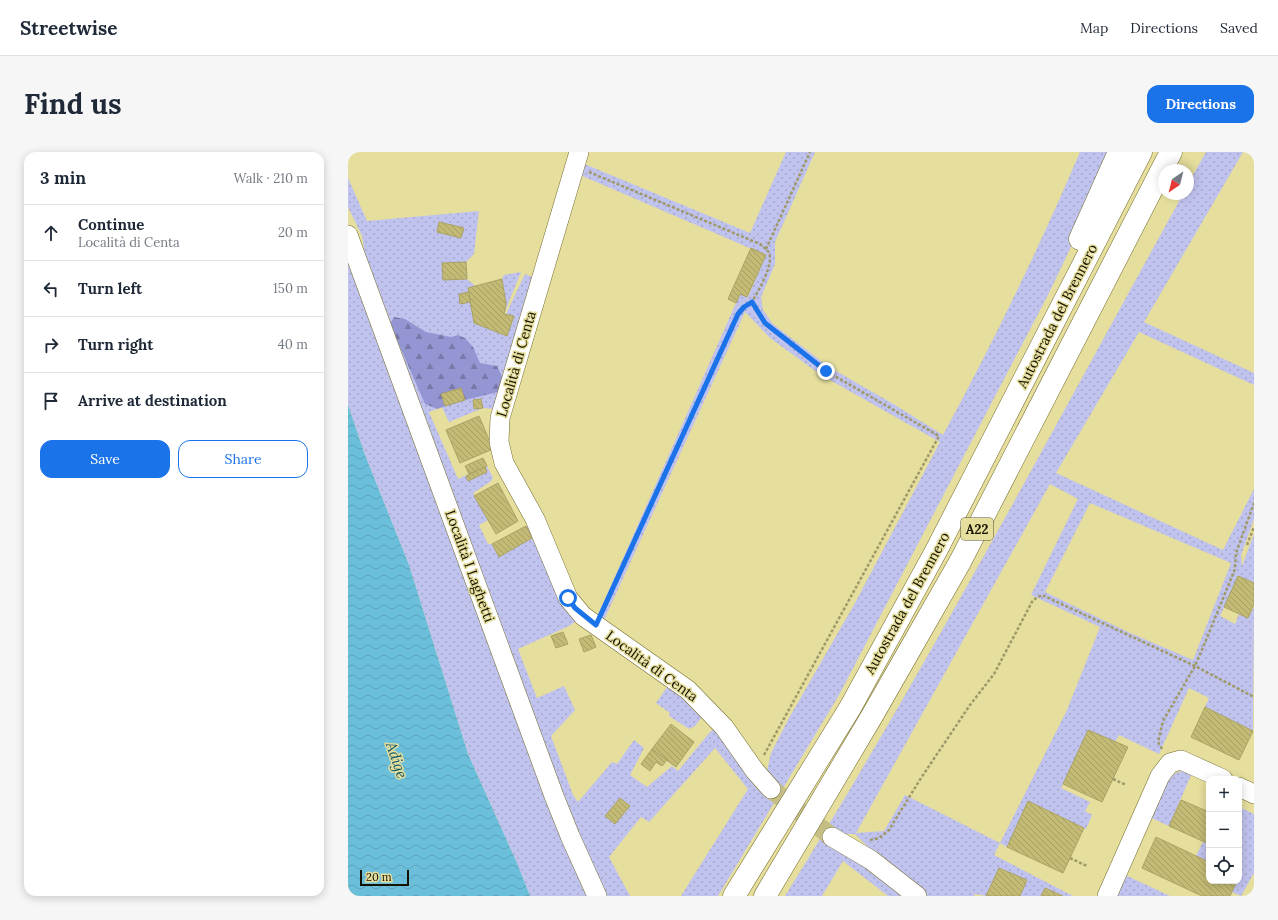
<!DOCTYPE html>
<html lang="en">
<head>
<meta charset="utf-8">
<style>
	body { margin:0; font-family:Lora,serif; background:#f6f6f7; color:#1f2937 }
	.controls { position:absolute; right:12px; bottom:12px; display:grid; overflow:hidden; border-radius:8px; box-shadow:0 2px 10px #0003 }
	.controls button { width:36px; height:36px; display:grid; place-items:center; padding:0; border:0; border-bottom:1px solid #e0e1e3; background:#fff; color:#1f2937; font:20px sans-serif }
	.compass { position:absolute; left:810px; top:12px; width:36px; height:36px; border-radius:50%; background:#fff; box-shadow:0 2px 10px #0003; rotate:215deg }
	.scale { position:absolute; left:12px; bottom:10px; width:49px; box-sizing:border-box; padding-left:4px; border:2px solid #151200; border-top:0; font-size:11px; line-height:14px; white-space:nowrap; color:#151200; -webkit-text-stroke:3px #e5de9d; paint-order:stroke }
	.stop { position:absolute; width:12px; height:12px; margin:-9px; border:3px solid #1a73e8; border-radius:50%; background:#fff }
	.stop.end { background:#1a73e8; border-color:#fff; box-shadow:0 1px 4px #0008 }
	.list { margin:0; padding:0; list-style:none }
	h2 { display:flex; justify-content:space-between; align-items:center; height:52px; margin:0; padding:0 16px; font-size:17px }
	h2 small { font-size:13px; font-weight:400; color:#747a83 }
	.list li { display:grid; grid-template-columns:26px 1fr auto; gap:12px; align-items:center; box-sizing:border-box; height:56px; padding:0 16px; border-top:1px solid #e0e1e3 }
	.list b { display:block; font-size:15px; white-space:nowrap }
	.list p { margin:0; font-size:13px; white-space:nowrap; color:#747a83 }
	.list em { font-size:13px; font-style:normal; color:#747a83 }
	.actions { display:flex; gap:8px; padding:12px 16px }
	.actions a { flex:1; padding:9px 0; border:1px solid #1a73e8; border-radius:12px; text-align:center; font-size:14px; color:#1a73e8 }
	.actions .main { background:#1a73e8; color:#fff }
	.icon { flex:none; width:22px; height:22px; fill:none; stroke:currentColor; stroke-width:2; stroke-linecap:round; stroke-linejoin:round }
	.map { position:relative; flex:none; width:906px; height:744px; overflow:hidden; border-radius:12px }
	header { display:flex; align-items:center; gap:24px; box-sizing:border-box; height:56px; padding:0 20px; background:#fff; border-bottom:1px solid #e0e1e3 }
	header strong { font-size:19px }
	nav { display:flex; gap:22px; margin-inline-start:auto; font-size:14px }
	.intro { display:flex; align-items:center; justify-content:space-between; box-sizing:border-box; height:96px; padding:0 24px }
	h1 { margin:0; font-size:28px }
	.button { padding:10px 18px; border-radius:12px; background:#1a73e8; color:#fff; font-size:14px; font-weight:700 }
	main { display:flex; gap:24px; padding:0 24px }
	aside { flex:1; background:#fff; border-radius:12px; box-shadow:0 2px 10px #0003 }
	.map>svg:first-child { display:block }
</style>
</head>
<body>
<header>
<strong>Streetwise</strong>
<nav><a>Map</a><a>Directions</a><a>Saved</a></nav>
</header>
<div class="intro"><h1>Find us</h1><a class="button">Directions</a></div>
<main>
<aside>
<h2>3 min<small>Walk · 210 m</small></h2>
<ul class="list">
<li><svg class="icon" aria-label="ahead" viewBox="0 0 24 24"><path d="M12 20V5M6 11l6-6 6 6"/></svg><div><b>Continue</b><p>Località di Centa</p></div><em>20 m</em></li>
<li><svg class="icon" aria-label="left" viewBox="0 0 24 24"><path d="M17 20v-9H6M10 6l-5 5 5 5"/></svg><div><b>Turn left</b></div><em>150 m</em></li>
<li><svg class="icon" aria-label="right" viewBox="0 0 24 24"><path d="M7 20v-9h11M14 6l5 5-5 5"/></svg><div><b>Turn right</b></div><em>40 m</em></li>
<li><svg class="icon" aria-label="arrive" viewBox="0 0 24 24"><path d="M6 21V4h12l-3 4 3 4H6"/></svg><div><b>Arrive at destination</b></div></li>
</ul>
<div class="actions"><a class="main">Save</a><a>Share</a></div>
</aside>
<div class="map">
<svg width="906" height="744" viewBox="0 0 906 744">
	<defs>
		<pattern id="grass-dots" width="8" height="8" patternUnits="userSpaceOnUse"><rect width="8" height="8" fill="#c1c3ef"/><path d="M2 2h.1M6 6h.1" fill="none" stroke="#a5a6cb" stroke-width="1.8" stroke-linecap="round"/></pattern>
		<pattern id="forest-firs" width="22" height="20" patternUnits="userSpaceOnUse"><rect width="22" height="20" fill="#9495d3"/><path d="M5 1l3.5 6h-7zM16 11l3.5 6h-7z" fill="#7878a9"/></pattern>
		<pattern id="water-waves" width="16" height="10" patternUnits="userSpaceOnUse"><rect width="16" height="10" fill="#6bbfdb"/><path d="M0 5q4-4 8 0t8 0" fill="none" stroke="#5ca3ba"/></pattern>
		<pattern id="building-back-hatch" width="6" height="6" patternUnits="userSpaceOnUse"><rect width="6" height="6" fill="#c3bb75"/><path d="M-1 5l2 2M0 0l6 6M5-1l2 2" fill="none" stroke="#a7a063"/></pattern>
	</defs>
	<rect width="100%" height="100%" fill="#e5de9d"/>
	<!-- grass -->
	<g fill="url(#grass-dots)" fill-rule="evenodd">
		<path d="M438,0H467L427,90V112L413,145L415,158L425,172L481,215L547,253L595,283C645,191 691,96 732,0H764L732,76L701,141L491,543L370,744H333L400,637L367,596L301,670L293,665L261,705L282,744H256L228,688L20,121L14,84L0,55V26L19,69L131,59L126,102L118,110L119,127L127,134L120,136L126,171L159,184L166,164L158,162L177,122L187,126L146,257L135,256L101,270L94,255L81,260L110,327L139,314L145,326L142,330L125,341L140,368L131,373L140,392H144L151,404L184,386L178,374H185L233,466L221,474L170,497L189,546L216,534L227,558L203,584L225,643L230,650L264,610L269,612L286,588L296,596L282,623L299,635L324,614L330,619L362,580L368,576L408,636L421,640L419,619L423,601L441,566L507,451L592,290L473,223L422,186L397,160L256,468L249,465L392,142L400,145L418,103L232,23L234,11L402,81Z"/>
		<path d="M858,0H895L796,170L906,221V233L791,180L708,321L875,398L906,337V367L893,403L894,414L906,382V431L890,424L872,464L887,472L891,462L900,466L906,455L905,579L857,555L861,546L841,536L811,602L771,583L767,590L732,597L713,636L742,650L737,659L744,663L738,677L680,649L659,695L652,691L646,703L725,744H715L697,736L693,744H672L679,728L651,716L638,744L627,742L626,744H577L521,696L507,682H486L562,744H540L495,709L474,744H437C579,516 705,277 835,42H840V32ZM702,332L730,347L683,443L752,475L719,558L652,691L557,643L536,679L508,681ZM742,351L883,411L845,508L780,480L697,440Z"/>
		<path d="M0,98L239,744H182L169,711L120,602L61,413L17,303L0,253Z"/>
		<path d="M173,120L156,162L158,152L154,127L156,123Z"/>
		<path d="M322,531L354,565L347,574L341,577L321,564L322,561L308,551Z"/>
		<path d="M835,619L844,621L821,674L801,665C808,649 814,622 835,619Z"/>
		<path d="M891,655L906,662V721L893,744L884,740L889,729H891Z"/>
		<path d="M855,690L861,692V710L848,704Z"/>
		<path d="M775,722L822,744H766Z"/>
	</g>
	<!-- forest -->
	<path fill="url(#forest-firs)" d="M46,165L57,167L78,180L103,185L110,183L117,186L125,195L132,211L149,214L156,228L154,239L117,248L89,257L77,252L42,172Z"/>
	<!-- water -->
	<path fill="url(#water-waves)" d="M0,253L17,303L61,413L120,602L169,711L182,744H0Z"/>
	<!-- building -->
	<g fill="url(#building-back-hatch)" stroke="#aaa263">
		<path d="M91,70L116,76L113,86L89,80Z"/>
		<path d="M403,96L418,103L399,145L392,142L388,151L380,147Z"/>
		<path d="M118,110L119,127L95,128L94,111Z"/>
		<path d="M154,127L158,152L156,162L166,164L159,184L126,171L120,136Z"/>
		<path d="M121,140L122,150L112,152L111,142Z"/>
		<path d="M113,236L117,248L97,254L93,242Z"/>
		<path d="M133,247L135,256L126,257L125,248Z"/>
		<path d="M131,264L145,297L112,311L98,278Z"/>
		<path d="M135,306L139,314L121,322L117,314Z"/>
		<path d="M137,315L139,320L120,329L118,324Z"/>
		<path d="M150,331L170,369L148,382L126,344Z"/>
		<path d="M178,374L184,386L151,405L144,392Z"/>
		<path d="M890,424L906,431V452L900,466L876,455Z"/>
		<path d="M215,480L220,492L208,496L203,484Z"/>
		<path d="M243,483L248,495L236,500L231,487Z"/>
		<path d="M857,555L905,579L891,608L843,585Z"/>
		<path d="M323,572L346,590L328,615L304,597Z"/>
		<path d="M740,578L780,595L754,650L715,632Z"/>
		<path d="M304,597L319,608L314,614L308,610L302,619L293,612Z"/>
		<path d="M272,646L282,654L267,672L257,664Z"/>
		<path d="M833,648L861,660V692L821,674Z"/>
		<path d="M680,649L736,676L715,721L659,695Z"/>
		<path d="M808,685L861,710V729H889L882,744H854L794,716Z"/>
		<path d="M651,716L679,728L672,744H638Z"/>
		<path d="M697,736L715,744H693Z"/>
	</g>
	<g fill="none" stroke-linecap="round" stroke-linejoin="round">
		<!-- street-tunnel -->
		<path stroke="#c6bf85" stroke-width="19" stroke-dasharray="19 10" stroke-linecap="butt" d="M423,637L484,685"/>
		<!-- street casing -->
		<g stroke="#736b2c" stroke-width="20">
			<g id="street">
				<path d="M231,0L152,266L151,290L156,311L187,367L220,446L235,464L340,538L376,575L407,619L423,637"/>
				<path d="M0,83L206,644L222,684L249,744"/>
				<path d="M891,635L906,642"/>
				<path d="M484,685L523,708L569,744"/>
				<path d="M759,744L812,624L822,611L833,608L875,627"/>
			</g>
		</g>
		<!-- highway casing -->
		<g stroke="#736b2c" stroke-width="23">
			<g id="highway">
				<path d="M732,87L771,0"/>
				<path d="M386,744L502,556L588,399L793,0"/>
				<path d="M417,744L524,564L612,410L823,0"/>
			</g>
		</g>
		<!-- path -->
		<g stroke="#9f9968" stroke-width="2.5" stroke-dasharray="3 2" stroke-linecap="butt">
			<path d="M241,20L412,92C415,95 419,97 421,101C426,113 410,139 404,150L417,171L428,181L445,192L478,219L591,284L416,603"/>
			<path d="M418,97L462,0"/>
			<path d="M899,393L906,375"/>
			<path d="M255,458L390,162L396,155L404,150"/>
			<path d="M814,597L810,590L815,569L847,514L856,493L887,417L888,401L906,351"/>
			<path d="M765,627L778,633"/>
			<path d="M522,688L531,686L541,678L573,626L622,553L646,522L685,448L694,443L847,514L906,545"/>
			<path d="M722,706L739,714"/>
		</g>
		<!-- street -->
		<use href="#street" stroke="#fff" stroke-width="19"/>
		<!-- highway -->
		<use href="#highway" stroke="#fff" stroke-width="22"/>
	</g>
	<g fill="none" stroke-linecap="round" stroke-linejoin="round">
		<!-- route -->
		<path stroke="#1a73e8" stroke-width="5" d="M220,446L227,456L248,473L390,162L396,155L404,150L417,171L478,219"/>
	</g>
	<g text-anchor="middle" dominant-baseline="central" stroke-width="3" stroke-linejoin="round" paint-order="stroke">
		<!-- shield labels -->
		<rect fill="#e5de9d" stroke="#534f2f" stroke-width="1" x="613" y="366" width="32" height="22" rx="3"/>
		<g font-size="13" font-weight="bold" fill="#151200">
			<text x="629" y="377">A22</text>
		</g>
		<!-- street labels -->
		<g font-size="14" fill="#151200" stroke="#e5de9d">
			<text transform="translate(709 164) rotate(-63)">Autostrada del Brennero</text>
			<text transform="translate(168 212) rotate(-74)">Località di Centa</text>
			<text transform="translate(122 414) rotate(70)">Località I Laghetti</text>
			<text transform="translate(559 451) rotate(-61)">Autostrada del Brennero</text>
			<text transform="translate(304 514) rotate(36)">Località di Centa</text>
		</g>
		<!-- water labels -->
		<g font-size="15" font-style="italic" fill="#095367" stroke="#e5de9d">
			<text transform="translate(49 608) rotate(71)">Adige</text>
		</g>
	</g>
</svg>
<div class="controls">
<button>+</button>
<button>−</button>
<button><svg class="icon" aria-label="locate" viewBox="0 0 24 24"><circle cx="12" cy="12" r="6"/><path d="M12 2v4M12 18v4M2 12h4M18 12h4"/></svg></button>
</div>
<svg class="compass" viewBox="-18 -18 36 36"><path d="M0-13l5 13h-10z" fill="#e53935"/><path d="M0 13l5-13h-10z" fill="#747a83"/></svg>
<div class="scale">20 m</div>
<div class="stop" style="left:220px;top:446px"></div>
<div class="stop end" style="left:478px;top:219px"></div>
</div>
</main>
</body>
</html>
